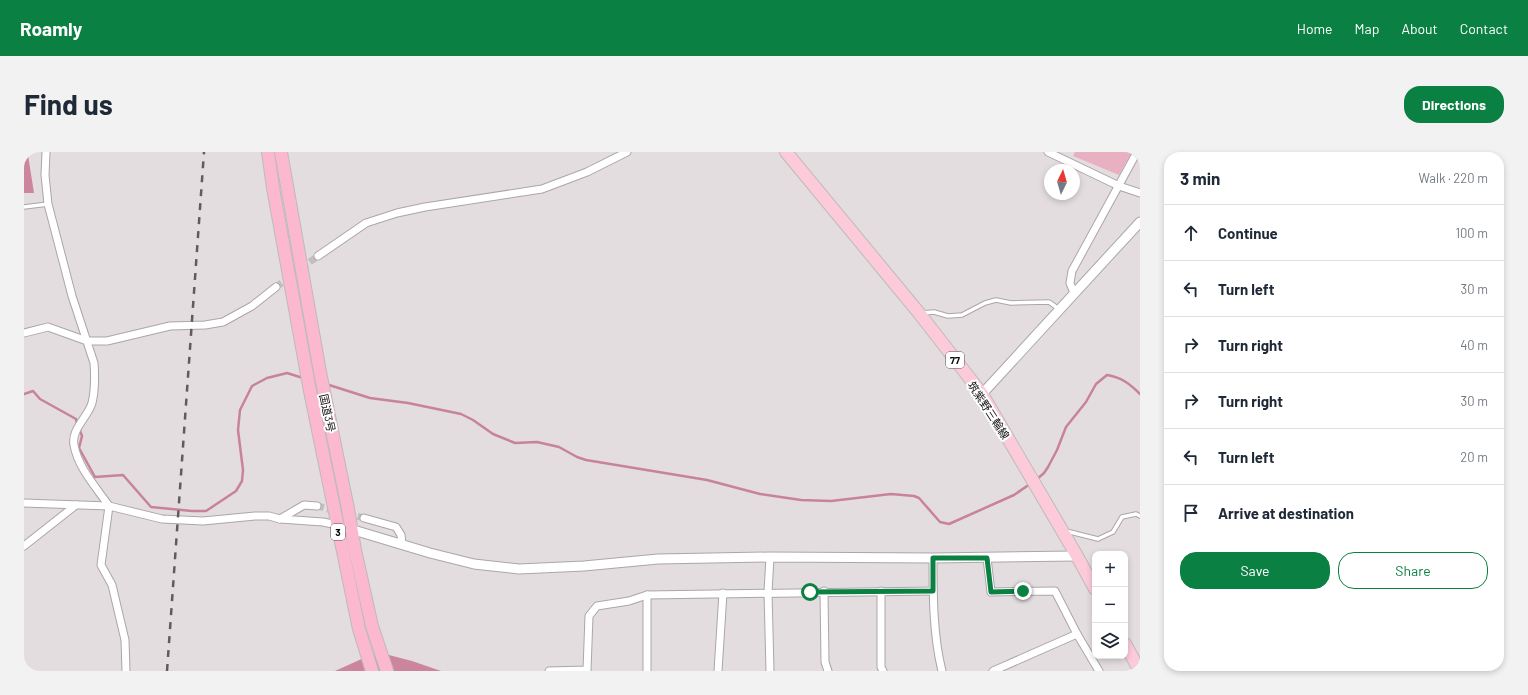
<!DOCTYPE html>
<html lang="en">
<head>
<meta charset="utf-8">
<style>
	body { margin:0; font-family:Barlow,"Noto Sans JP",sans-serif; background:#f2f2f3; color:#1f2937 }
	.controls { position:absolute; right:12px; bottom:12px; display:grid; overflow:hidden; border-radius:8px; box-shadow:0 2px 6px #0003 }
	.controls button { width:36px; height:36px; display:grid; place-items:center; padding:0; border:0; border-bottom:1px solid #e0e1e3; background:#fff; color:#1f2937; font:20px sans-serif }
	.compass { position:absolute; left:1020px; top:12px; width:36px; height:36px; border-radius:50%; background:#fff; box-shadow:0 2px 6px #0003; rotate:5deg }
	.stop { position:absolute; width:12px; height:12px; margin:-9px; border:3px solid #0b8043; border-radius:50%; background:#fff }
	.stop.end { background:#0b8043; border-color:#fff; box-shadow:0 1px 4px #0008 }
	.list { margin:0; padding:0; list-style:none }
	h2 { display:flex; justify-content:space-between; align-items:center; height:52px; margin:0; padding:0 16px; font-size:17px }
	h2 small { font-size:13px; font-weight:400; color:#747a83 }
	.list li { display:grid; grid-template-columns:26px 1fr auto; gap:12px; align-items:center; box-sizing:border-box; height:56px; padding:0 16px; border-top:1px solid #e0e1e3 }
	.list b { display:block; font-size:15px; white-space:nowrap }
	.list em { font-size:13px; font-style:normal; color:#747a83 }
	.actions { display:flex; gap:8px; padding:12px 16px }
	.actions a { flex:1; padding:9px 0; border:1px solid #0b8043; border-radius:16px; text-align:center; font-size:14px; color:#0b8043 }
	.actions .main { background:#0b8043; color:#fff }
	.icon { flex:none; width:22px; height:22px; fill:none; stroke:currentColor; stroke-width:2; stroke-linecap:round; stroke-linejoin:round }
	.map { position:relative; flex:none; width:1116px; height:519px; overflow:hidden; border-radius:16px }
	header { display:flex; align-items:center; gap:24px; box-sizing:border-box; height:56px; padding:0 20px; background:#0b8043; color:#fff }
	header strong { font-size:19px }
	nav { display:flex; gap:22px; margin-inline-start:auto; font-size:14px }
	.intro { display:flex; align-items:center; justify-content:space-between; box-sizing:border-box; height:96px; padding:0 24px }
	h1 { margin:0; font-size:28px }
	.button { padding:10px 18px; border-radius:16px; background:#0b8043; color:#fff; font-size:14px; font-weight:700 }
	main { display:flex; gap:24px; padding:0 24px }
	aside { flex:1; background:#fff; border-radius:16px; box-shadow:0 2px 6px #0003 }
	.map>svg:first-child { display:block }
</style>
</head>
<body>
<header>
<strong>Roamly</strong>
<nav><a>Home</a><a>Map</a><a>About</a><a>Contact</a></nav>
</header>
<div class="intro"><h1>Find us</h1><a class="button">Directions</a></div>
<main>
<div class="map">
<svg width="1116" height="519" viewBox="0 0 1116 519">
	<rect width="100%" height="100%" fill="#e3dddf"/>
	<!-- green -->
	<path fill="#e9b0c1" d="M1051,0H1108L1095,23L1049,4Z"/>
	<!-- forest -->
	<g fill="#cb869d">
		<path d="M0,0L4,3L10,41H0Z"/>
		<path d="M361,502L388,509L417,519H311L342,505Z"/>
	</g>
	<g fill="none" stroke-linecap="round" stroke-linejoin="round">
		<!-- stream -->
		<g stroke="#c8839a" stroke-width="2.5">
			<path d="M302,232L346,246L384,251L437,262L449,268L469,282L491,291L513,290L535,295L553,305L562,308L683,328L736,342L777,348L807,349L867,342L890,344L895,346L916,370L925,372L990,343L1006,332"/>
			<path d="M0,242L9,239L16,247L52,267L53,272"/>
			<path d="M55,276L58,284L55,296L71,325L99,323L127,355L168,359H182L212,339L218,329L219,318L214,278L216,258L228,234L243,226L263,221L279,226"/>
			<path d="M1012,328L1020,321L1024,315L1033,298L1042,275L1062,250L1072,232L1083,223C1097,225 1106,232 1116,242"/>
		</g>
		<!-- minor-tunnel -->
		<g stroke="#c3bec0" stroke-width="7" stroke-dasharray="7 3.5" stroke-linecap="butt">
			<path d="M252,135L294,104"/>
			<path d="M293,354L340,366"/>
		</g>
		<!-- service casing -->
		<g stroke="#aca6a8" stroke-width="5.5">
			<g id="service">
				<path d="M0,55L24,52"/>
				<path d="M898,161L910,160L924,164L938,163L961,151L972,148L987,151L1025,150L1035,157"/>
				<path d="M1042,379L1074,387L1089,380L1098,365L1112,362L1116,364"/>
			</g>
		</g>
		<!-- minor casing -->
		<g stroke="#aca6a8" stroke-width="9">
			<g id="minor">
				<path d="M22,0L21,23L24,52L48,144L70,211C71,224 71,238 68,251C64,265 47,277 50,293C54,316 72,335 85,354L77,413L88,433L101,488L102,519"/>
				<path d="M1024,0L1095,34L1116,41"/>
				<path d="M294,104L342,71L373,61L401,55L518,37L563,20L603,0"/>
				<path d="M1050,141L1046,131L1048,119L1113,0"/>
				<path d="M0,181L24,175L63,189H83L146,174L181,173L199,170L228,154L252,135"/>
				<path d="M0,351L85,354L138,367L179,369L231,364H245L256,367L299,370L313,373"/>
				<path d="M340,366L372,375L377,383L378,392"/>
				<path d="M256,367L280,353L293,354"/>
				<path d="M0,394L52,353"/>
				<path d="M909,406C909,443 909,483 918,519"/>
				<path d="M963,406L967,440L1031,439L1053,482L1075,519"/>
				<path d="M800,439L801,510L804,519"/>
				<path d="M857,439V515L859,519"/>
				<path d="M623,443V519"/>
				<path d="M525,519L563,518L565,464L573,454L605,449L623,443L909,439"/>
				<path d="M694,519L699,441"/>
				<path d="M746,519L744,440L746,405"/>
				<path d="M969,519L1053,482"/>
			</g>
		</g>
		<!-- tertiary casing -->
		<g stroke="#aca6a8" stroke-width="11">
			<g id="tertiary">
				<path d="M958,242L1116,70"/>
				<path d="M323,376L406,401L450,412L495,417L560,414L634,407L746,405L909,406L1053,404"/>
			</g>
		</g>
		<!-- primary casing -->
		<g stroke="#bcbbbb" stroke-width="14">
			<g id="primary">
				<path d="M762,0L895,161L958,242L1053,404L1071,437"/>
				<path d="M1101,492L1116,519"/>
			</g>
		</g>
		<!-- trunk casing -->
		<g stroke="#bcbbbb" stroke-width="14">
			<g id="trunk">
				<path d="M244,0L249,36L286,239L335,477L348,519"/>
				<path d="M257,0L296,220L324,357L331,398L348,474L363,519"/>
			</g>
		</g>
		<!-- service -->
		<use href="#service" stroke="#fff" stroke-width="3.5"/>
		<!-- minor -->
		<use href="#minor" stroke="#fff" stroke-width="7"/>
		<!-- tertiary -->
		<use href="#tertiary" stroke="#fff" stroke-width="9"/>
		<!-- primary -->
		<use href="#primary" stroke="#fdcada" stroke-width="12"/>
		<!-- trunk -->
		<use href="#trunk" stroke="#fcb8ce" stroke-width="12"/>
		<!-- rail -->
		<path stroke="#605c5d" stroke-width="2.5" stroke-dasharray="7 7" stroke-linecap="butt" d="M143,519L180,0"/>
	</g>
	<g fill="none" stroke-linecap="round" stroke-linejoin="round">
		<!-- route -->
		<path stroke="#0b8043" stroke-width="5" d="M786,440L909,439V406H963L967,440L999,439"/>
	</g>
	<g text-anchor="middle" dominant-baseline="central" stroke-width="4" stroke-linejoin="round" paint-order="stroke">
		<!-- shield labels -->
		<g fill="#fff" stroke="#565556" stroke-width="1">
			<rect x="922" y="200" width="18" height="16" rx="3"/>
			<rect x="307" y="372" width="14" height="16" rx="3"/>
		</g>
		<g font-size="10" font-weight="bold" fill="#0e0c0d">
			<text x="931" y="208">77</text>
			<text x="314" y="380">3</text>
		</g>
		<!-- street labels -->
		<g font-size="11" fill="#0e0c0d" stroke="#fff">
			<text transform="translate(965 258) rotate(57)">筑紫野三輪線</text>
			<text transform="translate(304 261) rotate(78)">国道3号</text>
		</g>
	</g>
</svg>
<div class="controls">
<button>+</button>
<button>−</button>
<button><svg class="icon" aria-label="layers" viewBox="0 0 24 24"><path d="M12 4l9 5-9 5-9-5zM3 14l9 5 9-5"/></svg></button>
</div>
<svg class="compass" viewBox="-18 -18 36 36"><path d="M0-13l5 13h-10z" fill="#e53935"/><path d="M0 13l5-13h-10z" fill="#747a83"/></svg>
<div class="stop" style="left:786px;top:440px"></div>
<div class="stop end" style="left:999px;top:439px"></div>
</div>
<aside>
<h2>3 min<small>Walk · 220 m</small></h2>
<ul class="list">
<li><svg class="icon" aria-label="ahead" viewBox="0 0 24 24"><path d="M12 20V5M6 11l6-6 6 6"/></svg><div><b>Continue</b></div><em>100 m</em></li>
<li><svg class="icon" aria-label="left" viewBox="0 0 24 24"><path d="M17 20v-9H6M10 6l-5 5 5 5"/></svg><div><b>Turn left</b></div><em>30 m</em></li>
<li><svg class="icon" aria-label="right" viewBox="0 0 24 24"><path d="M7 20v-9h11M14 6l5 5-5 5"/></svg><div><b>Turn right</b></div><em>40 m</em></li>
<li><svg class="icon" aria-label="right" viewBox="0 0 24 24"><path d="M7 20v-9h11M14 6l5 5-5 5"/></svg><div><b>Turn right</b></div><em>30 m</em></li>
<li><svg class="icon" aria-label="left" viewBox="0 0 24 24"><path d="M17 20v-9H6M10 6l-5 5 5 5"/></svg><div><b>Turn left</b></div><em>20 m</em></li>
<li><svg class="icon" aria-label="arrive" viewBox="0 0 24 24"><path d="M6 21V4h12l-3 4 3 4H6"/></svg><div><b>Arrive at destination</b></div></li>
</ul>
<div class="actions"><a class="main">Save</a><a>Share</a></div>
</aside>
</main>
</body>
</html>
